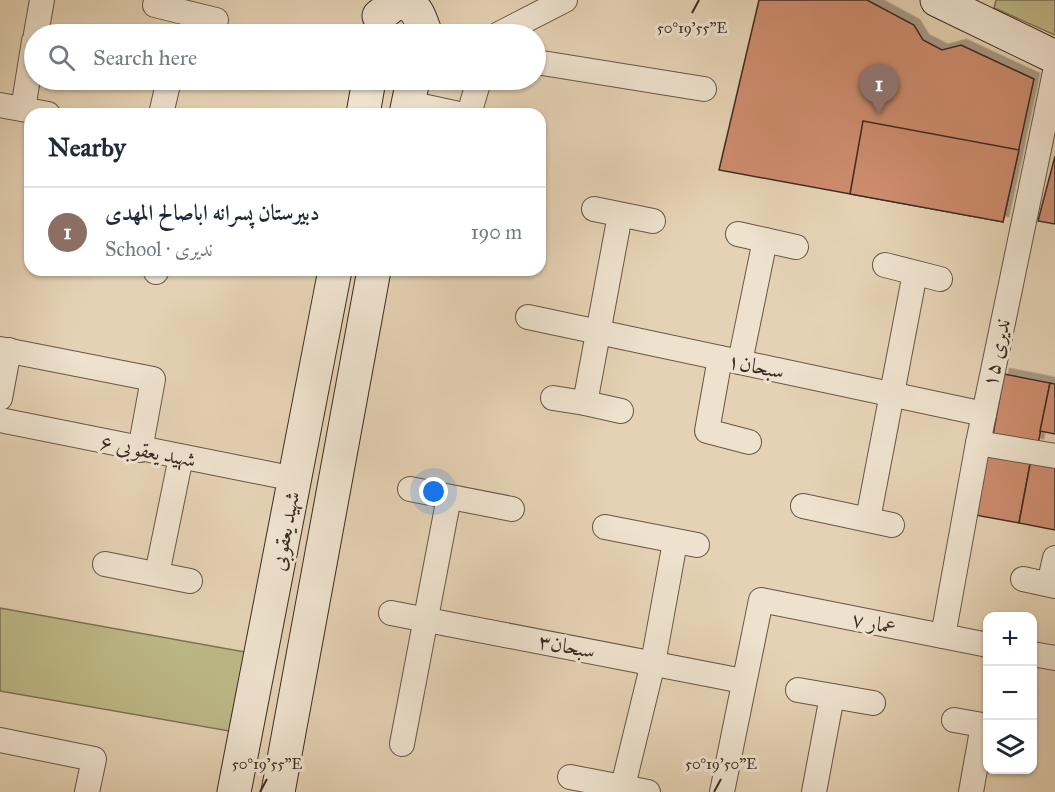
<!DOCTYPE html>
<html lang="en">
<head>
<meta charset="utf-8">
<style>
	body { margin:0; font-family:"IM FELL Great Primer",Amiri,serif; background:#f6f6f7; color:#1f2937 }
	.controls { position:absolute; right:18px; bottom:18px; display:grid; overflow:hidden; border-radius:12px; box-shadow:0 2px 4px #0004 }
	.controls button { width:54px; height:54px; display:grid; place-items:center; padding:0; border:0; border-bottom:2px solid #e0e1e3; background:#fff; color:#1f2937; font:30px sans-serif }
	.you { position:absolute; left:434px; top:492px; width:21px; height:21px; margin:-15px; border:4px solid #fff; border-radius:50%; background:#1a73e8; box-shadow:0 0 0 9px #1a73e833 }
	.badge { display:grid; place-items:center; width:39px; height:39px; border-radius:50%; background:#7c3aed; color:#fff; font-size:20px; font-weight:700 }
	.pin { position:absolute; translate:-50% -50px; filter:drop-shadow(0 2px 3px #0008) }
	.pin::after { content:''; position:absolute; top:32px; width:21px; height:18px; background:inherit; clip-path:polygon(0 0,100% 0,50% 100%) }
	.list { margin:0; padding:0; list-style:none }
	h2 { display:flex; justify-content:space-between; align-items:center; height:78px; margin:0; padding:0 24px; font-size:26px }
	h2 small { font-size:20px; font-weight:400; color:#747a83 }
	.list li { display:grid; grid-template-columns:39px 1fr auto; gap:18px; align-items:center; box-sizing:border-box; height:90px; padding:0 24px; border-top:2px solid #e0e1e3 }
	.list b { display:block; font-size:22px; white-space:nowrap }
	.list p { margin:0; font-size:20px; white-space:nowrap; color:#747a83 }
	.list em { font-size:20px; font-style:normal; color:#747a83 }
	.icon { flex:none; width:33px; height:33px; fill:none; stroke:currentColor; stroke-width:2; stroke-linecap:round; stroke-linejoin:round }
	.map { position:relative; flex:none; width:1055px; height:792px; overflow:hidden }
	.search { position:absolute; background:#fff; box-shadow:0 2px 4px #0004; left:24px; top:24px; width:522px; height:66px; display:flex; align-items:center; gap:15px; box-sizing:border-box; padding:0 21px; border-radius:33px; color:#747a83; font-size:22px }
	.panel { position:absolute; background:#fff; box-shadow:0 2px 4px #0004; left:24px; top:108px; width:522px; height:168px; border-radius:18px }
	.map>svg:first-child { display:block }
</style>
</head>
<body>
<div class="map">
<svg width="1055" height="792" viewBox="0 0 1055 792">
	<defs>
		<filter id="shadow"><feDropShadow dx="5.5" dy="-5.5" stdDeviation="0" flood-color="#0004"/></filter>
	</defs>
	<rect width="100%" height="100%" fill="#e5d2b4"/>
	<filter id="stains"><feTurbulence type="fractalNoise" baseFrequency=".00333" numOctaves="4"/><feColorMatrix values="0 0 0 0 .2 0 0 0 0 .09 0 0 0 0 .02 0 0 0 .5 -.17"/></filter>
	<radialGradient id="worn" r=".72"><stop offset=".6" stop-color="#630" stop-opacity="0"/><stop offset="1" stop-color="#630" stop-opacity=".3"/></radialGradient>
	<!-- green -->
	<g fill="#bdb987" stroke="#7d7254" stroke-width="1.5">
		<path d="M996,0H1055V35L994,8Z"/>
		<path d="M0,608L261,655L246,734L0,691Z"/>
	</g>
	<!-- building -->
	<g fill="#cd8c6e" stroke="#3d2b22" stroke-width="1.5" filter="url(#shadow)">
		<path d="M759,0H867L914,25L923,40L942,50L961,45L1034,79L1003,222L719,170Z"/>
		<path d="M863,121L1019,150L1003,222L850,194Z"/>
		<path d="M1055,156V224L1038,221Z"/>
		<path d="M1004,374L1050,383L1038,444L993,435Z"/>
		<path d="M1050,383L1055,384V434L1040,431Z"/>
		<path d="M987,451L1031,459L1019,523L975,515Z"/>
		<path d="M1031,459L1055,464V530L1019,523Z"/>
	</g>
	<g fill="none" stroke-linecap="round" stroke-linejoin="round">
		<!-- street casing -->
		<g stroke="#675546" stroke-width="26">
			<g id="street">
				<path d="M155,5L216,20"/>
				<path d="M36,34L42,0"/>
				<path d="M499,34L565,0"/>
				<path d="M536,62L704,89"/>
				<path d="M408,103L459,114"/>
				<path d="M0,105L48,114"/>
				<path d="M23,109L34,41"/>
				<path d="M161,114L169,80"/>
				<path d="M469,114L479,80"/>
				<path d="M594,209L653,221"/>
				<path d="M738,234L796,247"/>
				<path d="M885,265L940,279"/>
				<path d="M156,272V270"/>
				<path d="M528,317L984,414"/>
				<path d="M0,349L153,379L140,450"/>
				<path d="M720,358L707,431L749,442"/>
				<path d="M740,362L765,240"/>
				<path d="M0,398L9,350"/>
				<path d="M553,398L585,403L621,411"/>
				<path d="M585,403L620,215"/>
				<path d="M0,420L295,479"/>
				<path d="M978,443L1055,456"/>
				<path d="M410,489L512,509"/>
				<path d="M803,506L892,525"/>
				<path d="M868,519L915,273"/>
				<path d="M605,527L697,545"/>
				<path d="M105,564L190,581"/>
				<path d="M157,574L181,457"/>
				<path d="M1023,579L1055,586"/>
				<path d="M1049,584L1055,558"/>
				<path d="M391,613L743,681"/>
				<path d="M943,636L978,443L1055,72"/>
				<path d="M1032,654L1055,658"/>
				<path d="M798,690L873,703"/>
				<path d="M954,720L988,726"/>
				<path d="M0,740L94,759L87,792"/>
				<path d="M402,744L449,497"/>
				<path d="M570,777L648,792"/>
				<path d="M623,786L653,663L675,542"/>
				<path d="M722,792L761,600L988,645"/>
				<path d="M814,792L832,696"/>
				<path d="M971,792L983,725"/>
			</g>
		</g>
		<!-- secondary casing -->
		<g stroke="#3d2b22" stroke-width="35">
			<g id="secondary">
				<path d="M937,0L1055,57"/>
				<path d="M379,16L397,2C417,6 417,11 424,29"/>
				<path d="M363,114L369,80"/>
				<path d="M406,114L413,80"/>
				<path d="M234,792L335,270"/>
				<path d="M278,792L374,270"/>
			</g>
		</g>
		<!-- street -->
		<use href="#street" stroke="#eee2ce" stroke-width="24"/>
		<!-- secondary -->
		<use href="#secondary" stroke="#eee2ce" stroke-width="33"/>
	</g>
	<!-- ticks -->
	<path fill="none" stroke="#3d2b22" stroke-width="2" d="M692,13L699,0M260,792L267,779M714,792L721,779"/>
	<g text-anchor="middle" dominant-baseline="central" stroke-width="6" stroke-linejoin="round" paint-order="stroke">
		<!-- street labels -->
		<g font-size="21" fill="#3d2b22" stroke="#eee2ce">
			<text transform="translate(996 353) rotate(-78)">ندیری ۱۵</text>
			<text transform="translate(756 366) rotate(12)">سبحان۱</text>
			<text transform="translate(148 451) rotate(11)">شهید یعقوبی ۶</text>
			<text transform="translate(285 531) rotate(-79)">شهید یعقوبی</text>
			<text transform="translate(874 623) rotate(11)">عمار ۷</text>
			<text transform="translate(567 646) rotate(11)">سبحان۳</text>
		</g>
	</g>
	<g font-size="15" text-anchor="middle" fill="#3d2b22" stroke="#eee2ce" stroke-width="6" stroke-linejoin="round" paint-order="stroke">
		<text x="692" y="33">50°19'55"E</text>
		<text x="267" y="769">50°19'55"E</text>
		<text x="721" y="769">50°19'50"E</text>
	</g>
	<rect width="100%" height="100%" filter="url(#stains)"/>
	<rect width="100%" height="100%" fill="url(#worn)"/>
</svg>
<div class="controls">
<button>+</button>
<button>−</button>
<button><svg class="icon" aria-label="layers" viewBox="0 0 24 24"><path d="M12 4l9 5-9 5-9-5zM3 14l9 5 9-5"/></svg></button>
</div>
<div class="you"></div>
<div class="pin badge" style="left:879px;top:114px;background:#8d6e63">1</div>
<div class="search"><svg class="icon" aria-label="search" viewBox="0 0 24 24"><circle cx="10" cy="10" r="6"/><path d="M15 15l6 6"/></svg>Search here</div>
<section class="panel">
<h2>Nearby<small></small></h2>
<ul class="list">
<li><span class="badge" style="background:#8d6e63">1</span><div><b>دبیرستان پسرانه اباصالح المهدی</b><p>School · ندیری</p></div><em>190 m</em></li>
</ul>
</section>
</div>
</body>
</html>
